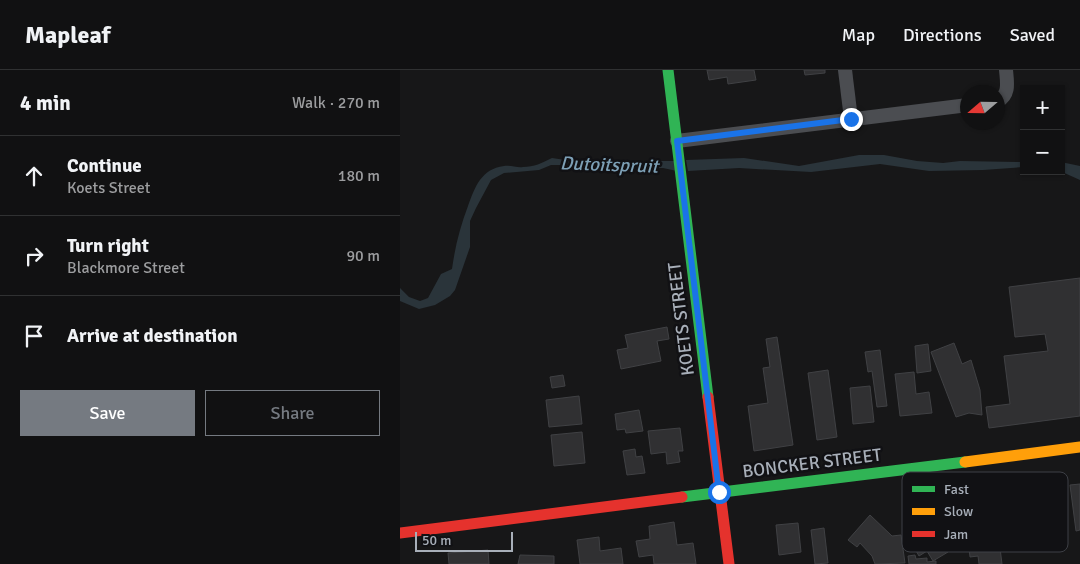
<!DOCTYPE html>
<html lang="en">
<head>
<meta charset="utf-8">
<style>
	body { margin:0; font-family:Signika,sans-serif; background:#1a1a1b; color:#f1f3f6 }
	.controls { position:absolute; right:15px; top:15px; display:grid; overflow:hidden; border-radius:0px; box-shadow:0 1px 4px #0004 }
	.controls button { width:45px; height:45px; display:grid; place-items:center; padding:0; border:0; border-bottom:1px solid #303132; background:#111112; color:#f1f3f6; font:25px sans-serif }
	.compass { position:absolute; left:560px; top:15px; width:45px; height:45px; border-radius:50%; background:#111112; box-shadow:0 1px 4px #0004; rotate:250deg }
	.scale { position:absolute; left:15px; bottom:12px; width:98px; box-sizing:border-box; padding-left:5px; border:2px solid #a8afb9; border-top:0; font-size:14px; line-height:18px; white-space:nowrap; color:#a8afb9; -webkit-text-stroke:4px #111114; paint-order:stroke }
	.stop { position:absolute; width:15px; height:15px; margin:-11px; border:4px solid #1a73e8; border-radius:50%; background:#fff }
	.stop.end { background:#1a73e8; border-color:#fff; box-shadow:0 1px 5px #0008 }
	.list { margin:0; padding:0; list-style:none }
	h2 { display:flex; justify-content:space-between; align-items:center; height:65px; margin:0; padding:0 20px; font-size:21px }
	h2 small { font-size:16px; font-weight:400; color:#9c9d9f }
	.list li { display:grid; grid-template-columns:32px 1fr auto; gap:15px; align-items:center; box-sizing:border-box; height:80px; padding:0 20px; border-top:1px solid #303132 }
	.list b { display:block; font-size:19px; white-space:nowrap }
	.list p { margin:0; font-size:16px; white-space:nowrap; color:#9c9d9f }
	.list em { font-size:16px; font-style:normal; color:#9c9d9f }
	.actions { display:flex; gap:10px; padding:15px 20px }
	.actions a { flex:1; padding:11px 0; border:1px solid #757a81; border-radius:0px; text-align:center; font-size:18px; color:#757a81 }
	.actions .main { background:#757a81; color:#fff }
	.icon { flex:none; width:28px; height:28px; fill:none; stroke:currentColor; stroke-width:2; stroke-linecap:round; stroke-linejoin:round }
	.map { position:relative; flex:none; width:680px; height:494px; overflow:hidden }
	header { display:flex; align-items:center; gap:30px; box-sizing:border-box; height:70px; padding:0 25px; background:#111112; border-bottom:1px solid #303132 }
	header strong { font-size:24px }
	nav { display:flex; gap:28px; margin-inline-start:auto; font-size:18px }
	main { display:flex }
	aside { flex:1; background:#111112 }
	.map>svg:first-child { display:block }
</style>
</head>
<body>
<header>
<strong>Mapleaf</strong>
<nav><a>Map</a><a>Directions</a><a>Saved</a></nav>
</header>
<main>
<aside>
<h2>4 min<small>Walk · 270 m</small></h2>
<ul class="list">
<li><svg class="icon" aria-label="ahead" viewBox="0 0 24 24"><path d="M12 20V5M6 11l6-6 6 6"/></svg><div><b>Continue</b><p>Koets Street</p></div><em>180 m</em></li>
<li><svg class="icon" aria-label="right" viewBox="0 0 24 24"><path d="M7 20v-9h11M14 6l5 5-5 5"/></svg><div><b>Turn right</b><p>Blackmore Street</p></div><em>90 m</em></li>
<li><svg class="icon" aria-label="arrive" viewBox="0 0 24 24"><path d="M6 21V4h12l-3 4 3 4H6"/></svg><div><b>Arrive at destination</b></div></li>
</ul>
<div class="actions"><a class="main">Save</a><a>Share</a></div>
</aside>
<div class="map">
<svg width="680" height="494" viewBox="0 0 680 494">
	<rect width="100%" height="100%" fill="#171718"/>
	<!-- water -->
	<g fill="#2a343a">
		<path d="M459,85H484L517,91L543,93L560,91L624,92V97L583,100L529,101L480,94L411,102L339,98L288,101L286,90L344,88L399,96Z"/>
		<path d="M152,88L185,93L215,91H277V101L263,98H182L159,95H151L139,100L104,103L91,110L76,138L70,151V177L55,220L50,226L35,235L19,239L0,231V218L9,227L20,231L28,228L41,204L52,199C55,177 60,157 68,136C75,117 81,99 104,96C110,95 117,98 123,97C134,97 142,93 152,88Z"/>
		<path d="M661,92L680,96V110L660,101H661Z"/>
	</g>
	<!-- building -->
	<g fill="#303032" stroke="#404144">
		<path d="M307,0H354L356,10L328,14L327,7L309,10Z"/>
		<path d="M404,0H425V3L405,5Z"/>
		<path d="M680,208V346L589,358L586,337L610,334L604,286L648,281L645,264L615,267L609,217Z"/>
		<path d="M267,257L269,269L257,271L261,291L221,299L217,280L228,278L225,265Z"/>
		<path d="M377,267L393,375L354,381L348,336L368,333L363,298L370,297L366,269Z"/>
		<path d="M554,273L562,294L571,290L580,320L582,345L569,343L556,347L531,282Z"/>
		<path d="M528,274L531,301L517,303L515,276Z"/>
		<path d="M480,280L487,336L477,337L472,301L468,302L465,282Z"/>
		<path d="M428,300L437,367L417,370L408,303Z"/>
		<path d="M514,302L516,324L529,322L532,343L500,346L495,304Z"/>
		<path d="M163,305L165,316L152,318L150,307Z"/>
		<path d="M470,316L474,352L453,354L450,318Z"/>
		<path d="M179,326L182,354L149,357L146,330Z"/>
		<path d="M239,340L243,361L226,363L225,359L217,360L215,344Z"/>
		<path d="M280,358L283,381H278L280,392L267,394L266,382L251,384L248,361Z"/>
		<path d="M182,362L185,393L154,396L151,365Z"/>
		<path d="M235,379L236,387L242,386L245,403L227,405L223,381Z"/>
		<path d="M680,414V460L676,461L670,415Z"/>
		<path d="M595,438L602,494H579L578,486L570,487L565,441Z"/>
		<path d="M520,439L524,446L532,442L548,468L542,472L548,482L533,491L527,481L519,486L505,461L512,457L507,448Z"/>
		<path d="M470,445L492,466L501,465L505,493L475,494L472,486L460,473L457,477L448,470Z"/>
		<path d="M274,452L277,475L293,473L296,494H254L253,485L239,487L236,471L250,469L249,456Z"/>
		<path d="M398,453L401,482L379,485L376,455Z"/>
		<path d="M424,458L428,493L415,494L411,460Z"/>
		<path d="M199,467L200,481L221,478L223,494H180L177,470Z"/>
		<path d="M88,480L89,494H49L48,483Z"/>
		<path d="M120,485L154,486V494H118Z"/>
		<path d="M515,485L516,489L527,488V492L536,491V494H509L508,486Z"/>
	</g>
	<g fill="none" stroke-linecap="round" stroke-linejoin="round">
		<!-- street -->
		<g stroke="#4b4d51" stroke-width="14">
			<path d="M445,0L451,49"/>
			<path d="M598,31C610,24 607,12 606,0"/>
			<path d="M277,71L568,35"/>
		</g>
		<!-- fast -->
		<g stroke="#30b455" stroke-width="11">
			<path d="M268,0L308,327"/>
			<path d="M282,427L565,392"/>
		</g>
		<!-- slow -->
		<path stroke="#ff9f0a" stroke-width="11" d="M565,392L680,377"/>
		<!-- jam -->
		<g stroke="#e5322d" stroke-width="11">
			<path d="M308,327L329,494"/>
			<path d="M0,463L282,427"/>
		</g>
	</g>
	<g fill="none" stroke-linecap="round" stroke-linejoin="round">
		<!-- route -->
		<path stroke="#1a73e8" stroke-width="6" d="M319,422L277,71L451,49"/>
	</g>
	<g text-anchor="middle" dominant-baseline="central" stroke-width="5" stroke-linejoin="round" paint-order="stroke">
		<!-- street labels -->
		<g font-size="18" fill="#a8afb9" stroke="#111114">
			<text transform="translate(281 249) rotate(-97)">KOETS STREET</text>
			<text transform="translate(412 393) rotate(-7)">BONCKER STREET</text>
		</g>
		<!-- water labels -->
		<g font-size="19" font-style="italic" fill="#7da0b6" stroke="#111114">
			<text transform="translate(209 95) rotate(2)">Dutoitspruit</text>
		</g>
	</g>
	<!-- legend -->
	<rect x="502" y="402" width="166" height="80" rx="8" fill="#111114" stroke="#3e4046" stroke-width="1"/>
	<rect x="512" y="416" width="23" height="6" fill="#30b455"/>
	<rect x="512" y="438" width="23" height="7" fill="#ff9f0a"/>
	<rect x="512" y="461" width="23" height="6" fill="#e5322d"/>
	<g font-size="14" fill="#a8afb9">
		<text x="544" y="424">Fast</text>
		<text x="544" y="446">Slow</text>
		<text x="544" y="469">Jam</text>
	</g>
</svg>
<div class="controls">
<button>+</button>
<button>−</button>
</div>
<svg class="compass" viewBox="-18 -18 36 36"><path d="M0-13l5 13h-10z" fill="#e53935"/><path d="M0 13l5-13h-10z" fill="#9c9d9f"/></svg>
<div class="scale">50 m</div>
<div class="stop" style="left:319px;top:422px"></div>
<div class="stop end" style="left:451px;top:49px"></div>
</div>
</main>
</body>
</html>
